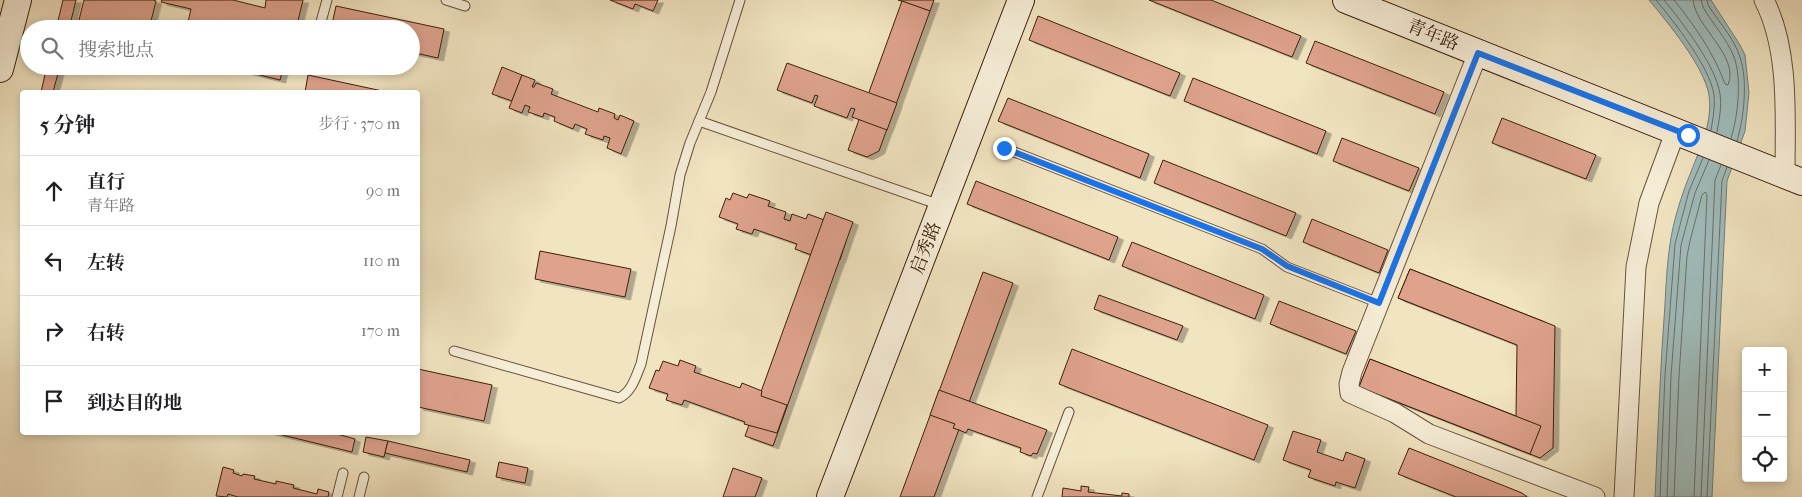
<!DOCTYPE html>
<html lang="zh">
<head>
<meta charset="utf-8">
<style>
	body { margin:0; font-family:"IM FELL French Canon","Noto Serif SC",serif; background:#f6f6f6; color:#202124 }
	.controls { position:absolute; right:15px; bottom:15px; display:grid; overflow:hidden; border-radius:5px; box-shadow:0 2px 8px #0003 }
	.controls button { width:45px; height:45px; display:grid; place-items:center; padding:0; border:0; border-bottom:1px solid #e0e0e0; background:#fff; color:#202124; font:25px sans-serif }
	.stop { position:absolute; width:15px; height:15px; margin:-11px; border:4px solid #1a73e8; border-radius:50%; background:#fff }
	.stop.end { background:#1a73e8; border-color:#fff; box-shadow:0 1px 5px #0008 }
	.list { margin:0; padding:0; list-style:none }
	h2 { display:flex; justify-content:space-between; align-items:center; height:65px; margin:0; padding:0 20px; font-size:21px }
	h2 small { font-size:16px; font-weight:400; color:#757577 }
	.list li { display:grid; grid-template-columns:32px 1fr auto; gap:15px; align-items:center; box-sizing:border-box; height:70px; padding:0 20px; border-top:1px solid #e0e0e0 }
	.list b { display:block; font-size:19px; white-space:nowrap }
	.list p { margin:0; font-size:16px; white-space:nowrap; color:#757577 }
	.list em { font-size:16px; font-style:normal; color:#757577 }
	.icon { flex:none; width:28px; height:28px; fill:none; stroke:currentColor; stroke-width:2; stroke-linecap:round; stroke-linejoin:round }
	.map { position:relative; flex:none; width:1802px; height:497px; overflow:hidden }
	.search { position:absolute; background:#fff; box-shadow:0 2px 8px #0003; left:20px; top:20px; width:400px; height:55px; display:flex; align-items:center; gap:12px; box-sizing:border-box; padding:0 18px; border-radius:28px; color:#757577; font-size:19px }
	.panel { position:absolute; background:#fff; box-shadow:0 2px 8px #0003; left:20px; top:90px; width:400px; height:345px; border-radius:5px }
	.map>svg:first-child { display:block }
</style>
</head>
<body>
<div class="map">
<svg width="1802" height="497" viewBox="0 0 1802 497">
	<defs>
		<filter id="shadow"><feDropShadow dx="5.5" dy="3" stdDeviation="0" flood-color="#0004"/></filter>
	</defs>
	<rect width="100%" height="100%" fill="#f1e4c1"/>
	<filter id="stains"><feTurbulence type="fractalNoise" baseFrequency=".004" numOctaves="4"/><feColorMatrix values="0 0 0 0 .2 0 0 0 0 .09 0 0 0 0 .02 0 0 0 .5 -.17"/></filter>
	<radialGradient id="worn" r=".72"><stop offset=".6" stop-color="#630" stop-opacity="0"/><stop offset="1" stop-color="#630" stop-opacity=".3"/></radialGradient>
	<!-- water -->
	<path fill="#9fbcbc" stroke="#777e76" d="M1649,0H1711L1740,45L1745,55L1749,93L1745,131L1727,181L1712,497H1655C1658,433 1660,369 1665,304C1666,284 1667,264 1670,244C1673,222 1682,193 1691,172C1700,148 1713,122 1709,95C1704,66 1668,23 1649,0Z"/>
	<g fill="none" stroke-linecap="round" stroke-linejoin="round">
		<!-- shore -->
		<g stroke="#6e6e64" stroke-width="1">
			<path d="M1656,0C1674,22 1710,67 1714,95C1715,107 1713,119 1711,130"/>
			<path d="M1664,0C1682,22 1716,66 1720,94C1722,107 1719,120 1717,132"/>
			<path d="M1674,0C1694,25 1714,53 1725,84L1728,85C1740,56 1695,27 1693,0"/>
			<path d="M1701,0L1703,7C1712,23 1727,39 1734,57C1742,78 1738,117 1731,138"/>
			<path d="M1707,0L1708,5C1718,21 1734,38 1740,57C1748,80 1744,118 1737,141"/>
			<path d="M1660,497L1665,375L1675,244L1689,191L1703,158"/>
			<path d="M1667,497L1671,376L1681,245L1695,193L1709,160"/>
			<path d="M1674,497L1679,376L1687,256L1690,241L1702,195L1705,192L1707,195L1694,497"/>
			<path d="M1701,497L1715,180L1721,165"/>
			<path d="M1707,497L1722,181L1727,167"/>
		</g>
	</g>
	<!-- building -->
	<g fill="#dea28d" stroke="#3c200c" filter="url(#shadow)">
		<path d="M63,0H76L69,29H56Z"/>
		<path d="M84,0H153L156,1L149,29H78L77,28Z"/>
		<path d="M162,0H233L265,8L266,0H303L296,29H215L188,22L191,9L161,2Z"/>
		<path d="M610,0H658L653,11L635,4L633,9Z"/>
		<path d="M898,0H934L930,11Z"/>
		<path d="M1149,0H1211L1301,36L1292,57Z"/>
		<path d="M902,1L930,11L879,151L867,157L848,150Z"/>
		<path d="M336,6L444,29L438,58L411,52V29H331Z"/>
		<path d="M1038,16L1180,73L1170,96L1029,40Z"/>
		<path d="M154,20L192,29H152Z"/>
		<path d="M1315,41L1444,92L1435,114L1306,63Z"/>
		<path d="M787,63L897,103L887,130L852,117L855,109L851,108L847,118L814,106L818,96L815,95L812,103L777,90Z"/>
		<path d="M47,66H60L53,92H41Z"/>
		<path d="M224,66H284L280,80Z"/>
		<path d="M502,67L522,75L512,101L492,94Z"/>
		<path d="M308,75L387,92H305Z"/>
		<path d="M522,75L535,80L532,87H534L536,83L553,89L551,94L598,112L599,108L615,114L614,118L618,120L620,115L634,121L621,154L607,148L610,138L604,136L603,140L585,134L587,129L575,124L573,129L554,121L555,117L544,113L543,117L528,112L530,107L525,105L522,113L509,108Z"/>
		<path d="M1193,78L1326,131L1317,154L1184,101Z"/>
		<path d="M1008,98L1149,154L1140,178L998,121Z"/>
		<path d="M1502,118L1596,155L1586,179L1492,143Z"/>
		<path d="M1342,138L1419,168L1409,191L1333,161Z"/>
		<path d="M1163,160L1296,213L1286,236L1154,183Z"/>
		<path d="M976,181L1118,237L1109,260L967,204Z"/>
		<path d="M733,193L747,198L749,194L770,201L768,206L786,212L784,219L790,221L792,214L806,219L808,214L830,222L829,227L842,232L840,239L846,241L840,260L816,251L814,256L795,249L797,244L754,229L752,234L736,229L738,224L719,217L726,198L730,200Z"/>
		<path d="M826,212L853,222L773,446L745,436Z"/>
		<path d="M1312,219L1388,250L1379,273L1303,242Z"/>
		<path d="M1132,242L1264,295L1255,319L1122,266Z"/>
		<path d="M540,251L631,269L625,297L535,279Z"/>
		<path d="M1410,269L1545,322L1533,351L1398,298Z"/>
		<path d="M1410,269L1555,326L1553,448L1540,458L1359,387L1370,359L1516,416L1517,345L1398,298Z"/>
		<path d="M983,272L1013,283L934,497H900Z"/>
		<path d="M1099,295L1183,326L1177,340L1094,309Z"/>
		<path d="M1279,301L1356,331L1346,354L1270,324Z"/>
		<path d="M1072,349L1268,425L1254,460L1059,384Z"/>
		<path d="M1370,359L1541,426L1530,454L1359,387Z"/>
		<path d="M680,360L696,366L694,372L740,388L742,383L762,391L761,396L787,405L777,433L744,424L745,422L684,400L682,405L666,400L668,394L649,388L656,370L659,371L663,361L678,366Z"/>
		<path d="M418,369L492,385L484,421L418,407Z"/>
		<path d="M939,390L1047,430L1037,454L1033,453L1031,456L1020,452L1021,448L968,429L966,433L959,430L953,428L955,424L930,415Z"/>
		<path d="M1293,431L1321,440L1317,452L1343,461L1346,452L1365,459L1355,488L1336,482L1335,486L1308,477L1311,470L1283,460Z"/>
		<path d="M270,432H330L355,439L352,452Z"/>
		<path d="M366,437L388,441L384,457L363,452Z"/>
		<path d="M388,441L470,460L467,472L385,453Z"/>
		<path d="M1409,448L1522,493L1527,497H1456L1398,474Z"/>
		<path d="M499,462L528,468L525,483L496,477Z"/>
		<path d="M223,467L234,470L233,473L242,476L243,474L255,476L254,479L276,484V481L294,485L293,488L317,494L318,489L329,492L328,497H238L228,494L227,497L216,496Z"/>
		<path d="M733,468L762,478L755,497H723Z"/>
		<path d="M1081,486L1089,487L1088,492L1122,496V493L1129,494V497H1062L1063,488L1081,491Z"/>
	</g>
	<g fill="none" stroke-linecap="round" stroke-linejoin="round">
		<!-- lane casing -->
		<g stroke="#695139" stroke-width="11">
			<g id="lane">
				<path d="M446,0L465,6"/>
				<path d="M319,29L327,0"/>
				<path d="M699,121L940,205"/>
				<path d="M1004,148L1262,249L1287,267L1379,303"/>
				<path d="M454,351L619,398C632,392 636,376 641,364L671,226L680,175L690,143L711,92L740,0"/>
				<path d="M337,497L343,473"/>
				<path d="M359,497L364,477"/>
				<path d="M1037,497L1069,412"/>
			</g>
		</g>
		<!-- street casing -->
		<g stroke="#695139" stroke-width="21">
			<g id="street">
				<path d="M1764,0C1790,50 1785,119 1785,175"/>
				<path d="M1478,53L1352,372L1349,384L1350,393L1395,413L1429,434L1595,497"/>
				<path d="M1624,497L1636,267L1649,203L1676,130"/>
			</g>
		</g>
		<!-- secondary casing -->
		<g stroke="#3c200c" stroke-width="28">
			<g id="secondary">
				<path d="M1346,0L1802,182"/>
				<path d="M0,69L18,0"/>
				<path d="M830,497L1021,0"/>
			</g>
		</g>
		<!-- lane -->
		<use href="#lane" stroke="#f6edd7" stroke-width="9"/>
		<!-- street -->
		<use href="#street" stroke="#f6edd7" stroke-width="19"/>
		<!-- secondary -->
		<use href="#secondary" stroke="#f6edd7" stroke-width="26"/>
	</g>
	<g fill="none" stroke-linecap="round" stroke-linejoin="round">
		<!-- route -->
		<path stroke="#1a73e8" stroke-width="6" d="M1004,148L1262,249L1287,266L1379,303L1478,53L1688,135"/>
	</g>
	<g text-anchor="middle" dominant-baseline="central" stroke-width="5" stroke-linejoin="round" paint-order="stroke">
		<!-- street labels -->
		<g font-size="18" fill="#3c200c" stroke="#f6edd7">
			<text transform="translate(1433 35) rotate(22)">青年路</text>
			<text transform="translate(926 248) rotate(-69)">启秀路</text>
		</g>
	</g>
	<rect width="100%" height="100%" filter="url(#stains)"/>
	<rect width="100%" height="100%" fill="url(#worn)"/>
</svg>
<div class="controls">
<button>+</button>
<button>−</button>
<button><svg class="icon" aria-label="locate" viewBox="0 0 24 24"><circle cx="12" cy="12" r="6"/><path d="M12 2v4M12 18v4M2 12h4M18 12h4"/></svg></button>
</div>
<div class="stop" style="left:1688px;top:135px"></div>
<div class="stop end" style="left:1004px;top:148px"></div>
<div class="search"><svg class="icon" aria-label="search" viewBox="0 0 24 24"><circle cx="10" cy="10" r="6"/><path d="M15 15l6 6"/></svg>搜索地点</div>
<section class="panel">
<h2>5 分钟<small>步行 · 370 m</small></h2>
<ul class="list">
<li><svg class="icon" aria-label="ahead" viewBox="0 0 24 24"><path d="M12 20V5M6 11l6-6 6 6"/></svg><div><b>直行</b><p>青年路</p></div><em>90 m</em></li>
<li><svg class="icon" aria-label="left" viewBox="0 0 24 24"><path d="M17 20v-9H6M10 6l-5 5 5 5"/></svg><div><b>左转</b></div><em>110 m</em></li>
<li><svg class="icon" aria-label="right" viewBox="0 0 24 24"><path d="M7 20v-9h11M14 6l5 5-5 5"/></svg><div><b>右转</b></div><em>170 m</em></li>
<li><svg class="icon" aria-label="arrive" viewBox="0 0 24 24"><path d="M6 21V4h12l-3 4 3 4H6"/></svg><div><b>到达目的地</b></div></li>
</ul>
</section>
</div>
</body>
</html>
